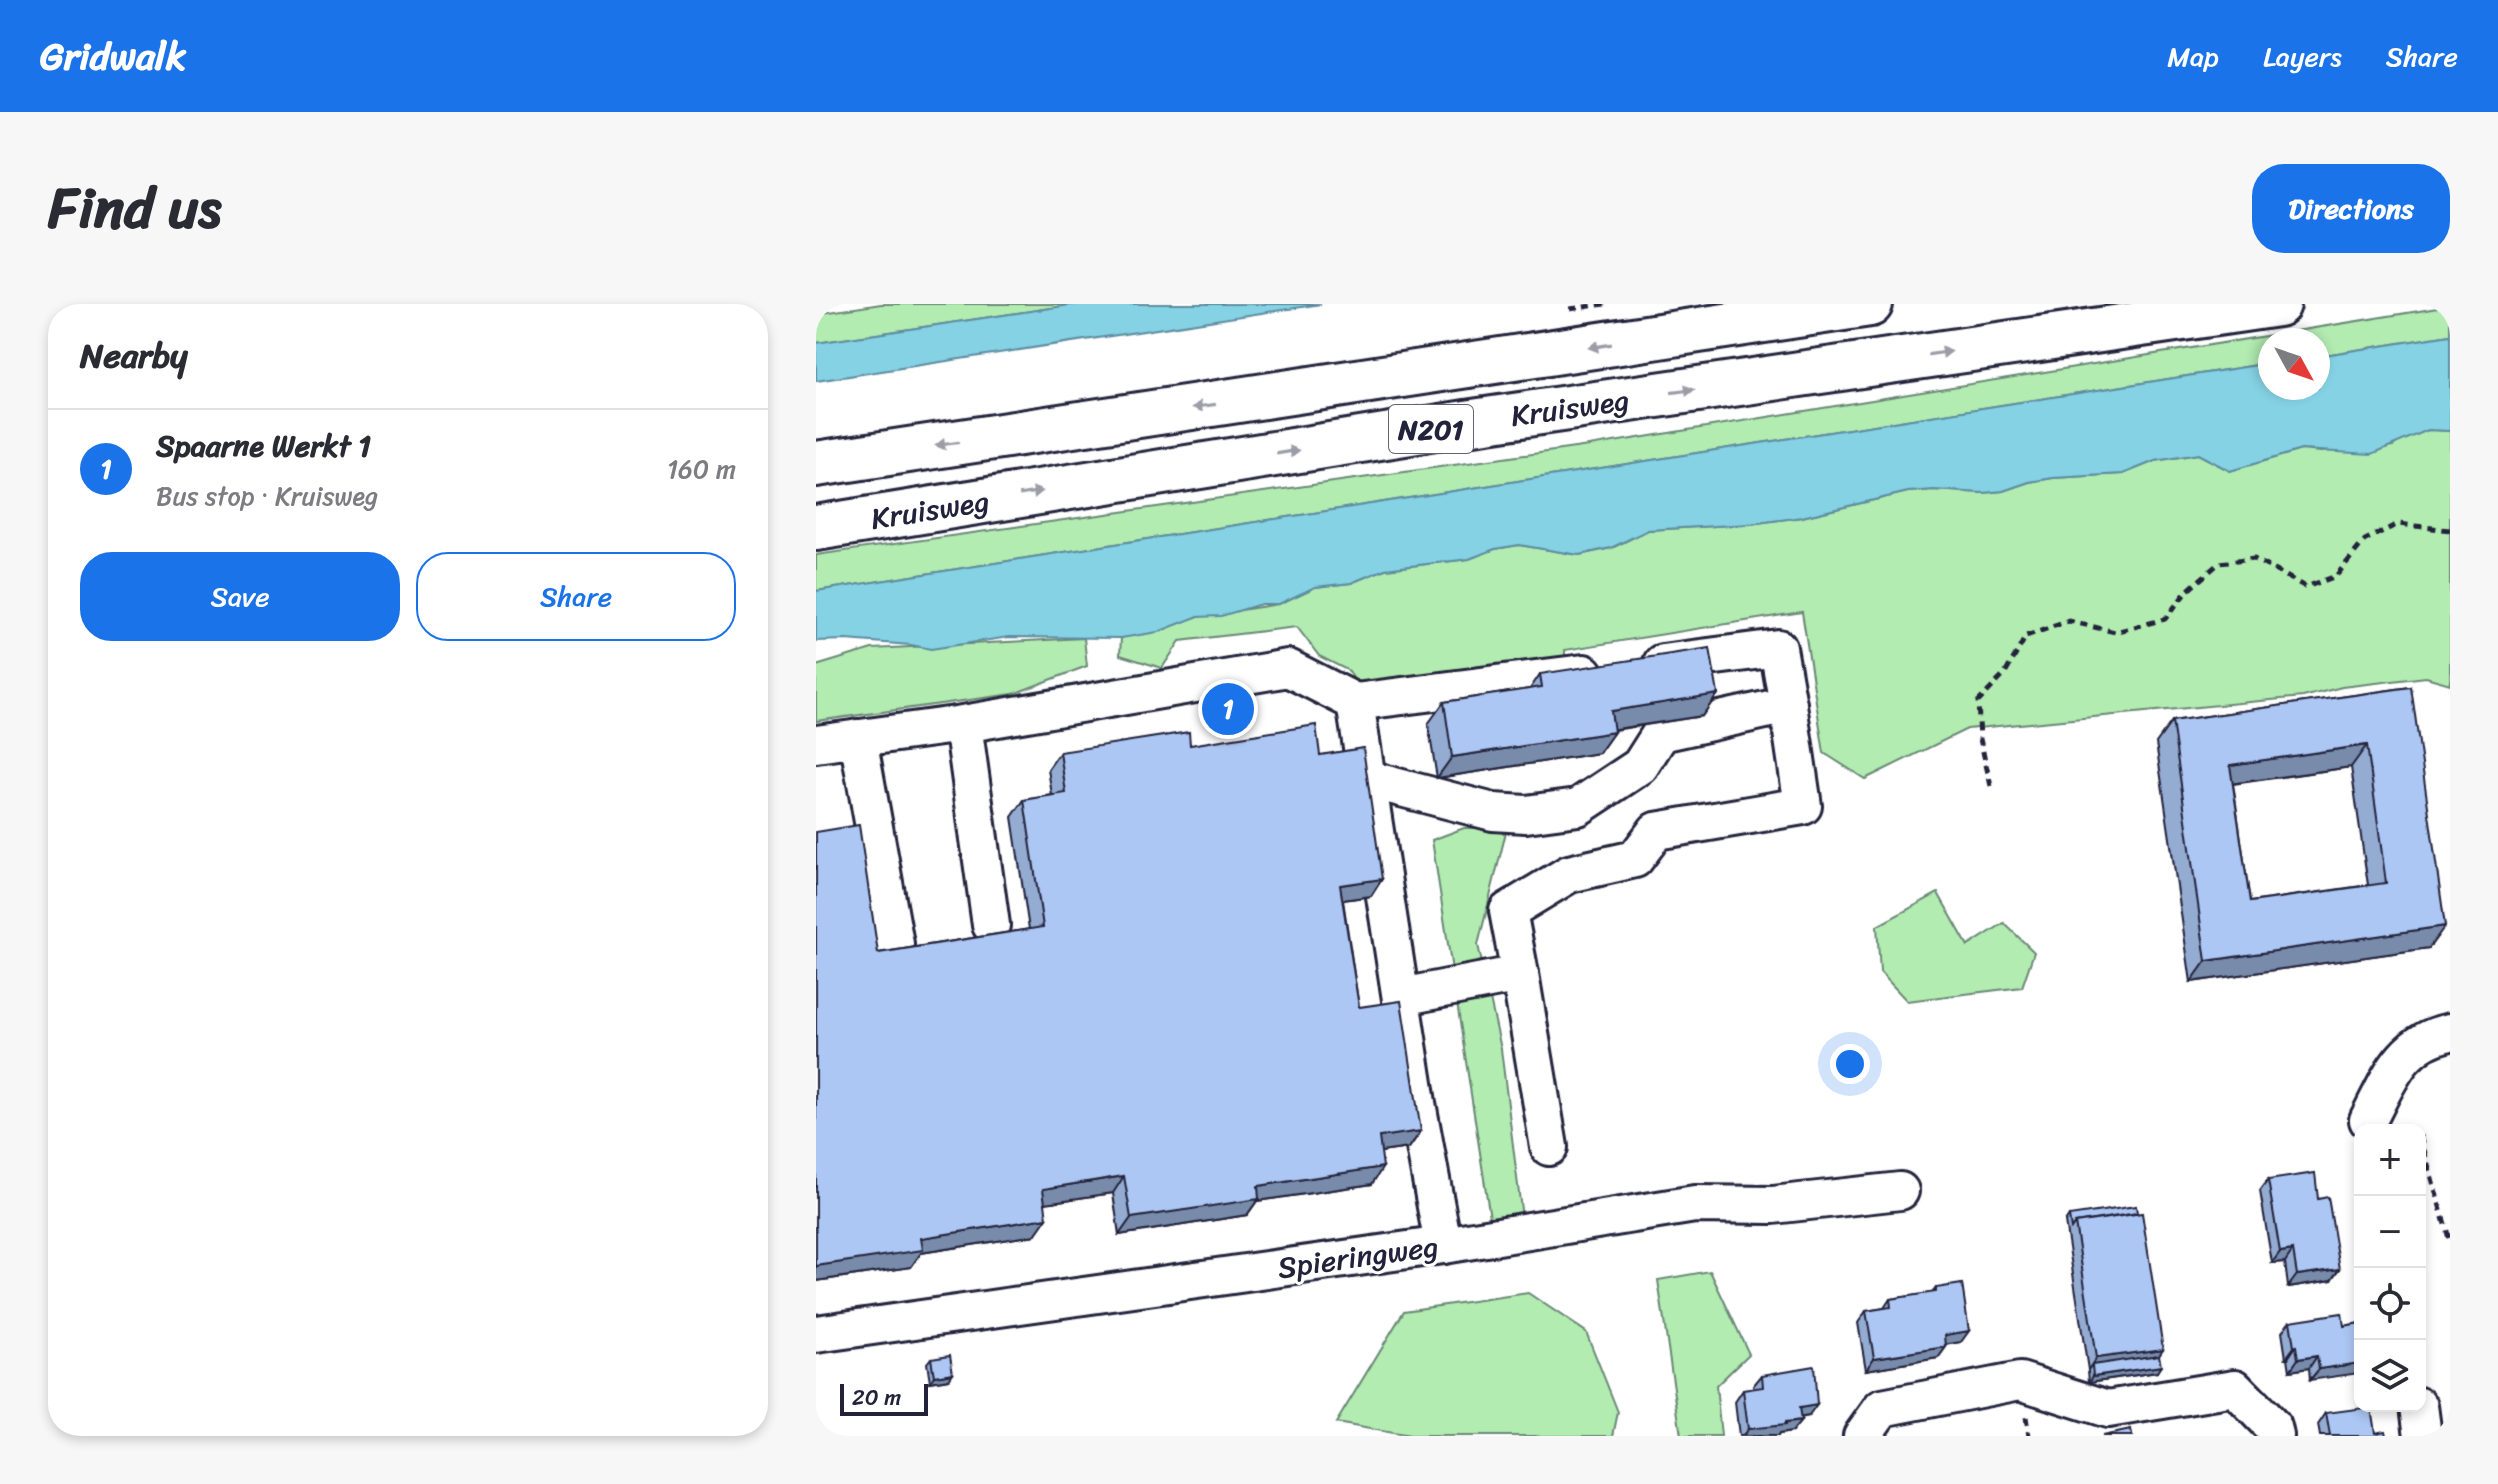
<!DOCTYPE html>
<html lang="en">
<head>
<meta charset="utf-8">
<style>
	body { margin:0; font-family:Sriracha,sans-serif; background:#f7f7f7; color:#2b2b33 }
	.controls { position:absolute; right:24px; bottom:24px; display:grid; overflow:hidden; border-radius:16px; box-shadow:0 4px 12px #0003 }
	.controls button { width:72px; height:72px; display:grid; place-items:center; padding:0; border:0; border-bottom:2px solid #e1e1e2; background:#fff; color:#2b2b33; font:40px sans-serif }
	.compass { position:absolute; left:1442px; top:24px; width:72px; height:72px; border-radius:50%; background:#fff; box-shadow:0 4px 12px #0003; rotate:130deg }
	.scale { position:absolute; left:24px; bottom:20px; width:88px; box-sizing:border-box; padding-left:8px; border:4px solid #22223b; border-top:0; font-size:22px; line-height:28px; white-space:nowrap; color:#22223b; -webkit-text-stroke:6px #fff; paint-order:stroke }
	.you { position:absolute; left:1034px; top:760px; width:28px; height:28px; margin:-20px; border:6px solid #fff; border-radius:50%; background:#1a73e8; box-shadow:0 0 0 12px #1a73e833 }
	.badge { display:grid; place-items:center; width:52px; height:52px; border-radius:50%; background:#1a73e8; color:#fff; font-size:26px; font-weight:700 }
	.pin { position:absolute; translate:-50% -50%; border:4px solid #fff; box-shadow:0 2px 8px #0006 }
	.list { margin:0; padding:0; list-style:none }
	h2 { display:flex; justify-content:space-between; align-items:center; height:104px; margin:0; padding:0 32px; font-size:34px }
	h2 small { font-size:26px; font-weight:400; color:#7c7c81 }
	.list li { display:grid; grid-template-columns:52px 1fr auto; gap:24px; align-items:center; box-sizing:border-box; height:120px; padding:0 32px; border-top:2px solid #e1e1e2 }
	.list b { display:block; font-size:30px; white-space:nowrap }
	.list p { margin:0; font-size:26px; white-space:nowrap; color:#7c7c81 }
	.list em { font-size:26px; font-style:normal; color:#7c7c81 }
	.actions { display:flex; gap:16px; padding:24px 32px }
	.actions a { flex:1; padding:18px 0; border:2px solid #1a73e8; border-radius:32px; text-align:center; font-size:28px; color:#1a73e8 }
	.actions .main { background:#1a73e8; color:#fff }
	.icon { flex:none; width:44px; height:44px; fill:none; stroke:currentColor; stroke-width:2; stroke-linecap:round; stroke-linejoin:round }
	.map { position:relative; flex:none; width:1634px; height:1132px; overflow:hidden; border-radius:32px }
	header { display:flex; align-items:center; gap:48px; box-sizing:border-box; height:112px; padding:0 40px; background:#1a73e8; color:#fff }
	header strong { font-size:38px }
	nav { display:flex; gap:44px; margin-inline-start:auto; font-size:28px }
	.intro { display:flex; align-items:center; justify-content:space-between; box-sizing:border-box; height:192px; padding:0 48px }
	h1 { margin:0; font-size:56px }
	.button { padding:20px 36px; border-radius:32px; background:#1a73e8; color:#fff; font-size:28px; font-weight:700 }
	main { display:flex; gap:48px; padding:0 48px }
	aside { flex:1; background:#fff; border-radius:32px; box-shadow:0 4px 12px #0003 }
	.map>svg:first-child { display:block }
</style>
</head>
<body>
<header>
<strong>Gridwalk</strong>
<nav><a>Map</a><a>Layers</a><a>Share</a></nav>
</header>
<div class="intro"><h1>Find us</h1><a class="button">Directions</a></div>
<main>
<aside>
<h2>Nearby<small></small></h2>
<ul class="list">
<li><span class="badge">1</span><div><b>Spaarne Werkt 1</b><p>Bus stop · Kruisweg</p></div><em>160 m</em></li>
</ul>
<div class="actions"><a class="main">Save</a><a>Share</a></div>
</aside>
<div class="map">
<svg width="1634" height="1132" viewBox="0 0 1634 1132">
	<rect width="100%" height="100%" fill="#fff"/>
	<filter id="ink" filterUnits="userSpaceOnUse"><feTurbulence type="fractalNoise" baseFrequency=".0125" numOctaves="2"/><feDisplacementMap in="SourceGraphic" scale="16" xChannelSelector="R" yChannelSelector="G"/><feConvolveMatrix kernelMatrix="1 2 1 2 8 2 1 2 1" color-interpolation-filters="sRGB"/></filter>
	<g filter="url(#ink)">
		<!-- green -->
		<g fill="#b2ecb1" stroke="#6a8776" stroke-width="2">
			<path d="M65,0H261L0,39V10Z"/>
			<path d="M1634,2V31L1502,52V36H1454V59L0,287V251L773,142Z"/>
			<path d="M1612,126L1634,127V380L1610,373L1526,383L1487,393L1151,425L1049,475L1008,449L986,308L749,346V366L549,395L533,367L503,352L481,323L364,337L346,364L304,351L305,334L380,313L463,300L499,283L535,279L569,265L653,255L679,245L703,241L763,251L796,244L832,226L933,220L986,213L1092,188L1118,186L1167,189L1187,187L1213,178L1237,174L1307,170L1339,157L1382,150L1414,167L1485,146L1505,148L1577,142L1586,135Z"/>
			<path d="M268,334L271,362L197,390L0,417V362L56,345Z"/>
			<path d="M648,524H691L662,641L685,745L707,922L676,927L616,536Z"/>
			<path d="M1122,589L1152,642L1188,619L1218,648L1206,683L1091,697L1064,668L1061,622Z"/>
			<path d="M894,967L933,1050L900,1082L905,1132H865L842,976Z"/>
			<path d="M712,989L770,1028L802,1108L797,1132H594L520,1119L588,1007Z"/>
		</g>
		<!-- water -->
		<g fill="#85d2e4" stroke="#5d8ca0" stroke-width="2">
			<path d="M261,0H505L0,77V39Z"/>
			<path d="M1634,31V127L1612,126L1556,150L1485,146L1414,167L1382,150L1339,157L1307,170L1237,174L1213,178L1187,187L1167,189L1118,186L1092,188L986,213L934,220L832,226L795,244L763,251L703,241L679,245L653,255L569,265L535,279L499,283L463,300H445L405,312L380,313L342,328L305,334L193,333L115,345L95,341L30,336L0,337V287L1454,59V84H1502V52Z"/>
		</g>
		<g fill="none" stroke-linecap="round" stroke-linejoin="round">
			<!-- minor casing -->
			<g stroke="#22223b" stroke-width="42">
				<g id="minor">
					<path d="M539,398L768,369"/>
					<path d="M147,420L175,621"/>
					<path d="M42,434L79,640"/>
					<path d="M0,440L147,420L472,364L539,398L601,799L627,941"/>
					<path d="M551,475L677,508L710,510L762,503L824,462L845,429L972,401L962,344L846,359"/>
					<path d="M704,670L692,607L753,570L819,555L840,527L987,502L972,401"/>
					<path d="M585,693L704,670L733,843"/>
					<path d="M1552,816C1573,776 1585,738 1634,728"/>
					<path d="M0,1030L627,941L879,900L957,901L1084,887"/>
					<path d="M1603,1102L1607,1132"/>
					<path d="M1046,1132L1066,1104L1204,1077L1292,1105L1419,1084L1457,1123L1459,1132"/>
				</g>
			</g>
			<!-- highway casing -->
			<g stroke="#22223b" stroke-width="50">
				<g id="highway">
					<path d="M0,160L1054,0"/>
					<path d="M0,224L650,119L1462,0"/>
				</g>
			</g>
			<!-- path -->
			<g stroke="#22223b" stroke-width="5" stroke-dasharray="8 6" stroke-linecap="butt">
				<path d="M754,5L789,0"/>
				<path d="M1175,482L1164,435L1162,398L1189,370L1210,332L1253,317L1299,328L1349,315L1371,287L1403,259L1438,255L1490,283L1520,272L1549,236L1582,220L1634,226"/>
				<path d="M1604,832L1634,938"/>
				<path d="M1210,1113L1213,1132"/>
			</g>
			<!-- minor -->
			<use href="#minor" stroke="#fff" stroke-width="36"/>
			<!-- highway -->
			<use href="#highway" stroke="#fff" stroke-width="44"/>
		</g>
		<!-- wall -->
		<g fill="#94abd2" stroke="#22223b" stroke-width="2" fill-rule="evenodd">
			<path d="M724,370L902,390L886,412L798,426V428L783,449L621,474L612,420L628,398L714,385Z"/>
			<path d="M1595,383L1613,644L1375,678L1340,439L1356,417ZM1535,463L1552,581L1434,598L1417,480Z"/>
			<path d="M374,441L504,451L566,575L555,592L527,596L543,703L605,827L593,844L565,848L556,880L441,897L431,911L303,931L297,889L229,899L219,931L105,949L95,963L0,977V528L62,649L213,625L196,513L208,496L236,491L232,465L244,448Z"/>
			<path d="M1452,876L1516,976L1472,983L1469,958L1456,959L1444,887Z"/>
			<path d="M1253,912L1343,1051L1341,1068L1273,1078L1272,1066L1249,918Z"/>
			<path d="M1120,984L1145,1038L1130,1041V1043L1122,1054L1050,1066L1042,1019L1050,1007L1068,1004L1074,995L1116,989Z"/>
			<path d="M1474,1017L1528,1022L1544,1019L1494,1076L1493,1064L1474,1067L1472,1054H1470L1466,1028Z"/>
			<path d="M115,1054L133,1075L114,1078L111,1059Z"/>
			<path d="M946,1071L993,1112L984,1114L976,1128L963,1130L962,1132H923L919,1098L927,1086L938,1085L937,1082Z"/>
			<path d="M1510,1109L1559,1129L1570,1132H1504L1502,1121Z"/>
		</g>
		<!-- shaded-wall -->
		<g fill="#788bab" stroke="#22223b" stroke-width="2">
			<path d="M902,390L886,412L780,428L795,407Z"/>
			<path d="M798,428L783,449L621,474L636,453Z"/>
			<path d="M1551,441L1535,463L1399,482L1414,461Z"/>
			<path d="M566,575L555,592L513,598L524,581Z"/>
			<path d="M1629,622L1613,644L1375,678L1390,657Z"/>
			<path d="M605,827L593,844L551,850L563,833Z"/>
			<path d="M567,863L556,880L441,897L431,911L303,931L315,914L442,882Z"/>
			<path d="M308,872L297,889L215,901L227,885Z"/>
			<path d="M231,914L219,931L105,949L95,963L0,977V962L105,934Z"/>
			<path d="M1477,946L1469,958L1456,959L1464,948Z"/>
			<path d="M1524,965L1516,976L1472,983L1481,971Z"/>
			<path d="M1153,1027L1145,1038L1121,1042L1129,1031Z"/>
			<path d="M1480,1042L1472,1054H1470L1478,1043Z"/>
			<path d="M1130,1043L1122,1054L1050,1066L1058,1054Z"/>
			<path d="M1347,1045L1339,1057L1276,1061L1272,1066L1280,1054Z"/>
			<path d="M1501,1052L1493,1064L1474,1067L1482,1055Z"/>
			<path d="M1544,1059V1069L1494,1076L1503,1065Z"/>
			<path d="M1345,1062L1341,1068L1273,1078L1277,1072Z"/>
			<path d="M137,1069L133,1075L114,1078L118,1072Z"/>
			<path d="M1001,1101L993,1112L975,1115L983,1104Z"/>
			<path d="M985,1117L976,1128L963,1130L962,1132H926L932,1125Z"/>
		</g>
		<!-- building -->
		<g fill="#acc7f4" stroke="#22223b" stroke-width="2" fill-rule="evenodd">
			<path d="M894,344L902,390L795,407L798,428L636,453L628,398L726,383L724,370Z"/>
			<path d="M1595,383L1629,622L1390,657L1356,417ZM1551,441L1570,579L1434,598L1414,461Z"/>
			<path d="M500,421L504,451L547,444L566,575L524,581L543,703L585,697L605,827L563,833L567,863L442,882L443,895L315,914L308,872L227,885L231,914L105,934L107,946L0,962V528L43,521L62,649L227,623L208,496L250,489L244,448L373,428L374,441Z"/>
			<path d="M1499,869L1502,895L1512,893L1524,965L1481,971L1477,946L1464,948L1452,876Z"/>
			<path d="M1320,902L1321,909L1259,919L1255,925L1253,912Z"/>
			<path d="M1326,909L1347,1045L1280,1054L1259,919Z"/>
			<path d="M1146,980L1153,1027L1129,1031L1130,1043L1058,1054L1050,1007L1075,1003L1074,995L1120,988V984Z"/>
			<path d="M1526,1009L1528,1022L1544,1019V1059L1503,1065L1501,1052L1482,1055L1480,1042L1478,1043L1474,1017Z"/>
			<path d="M134,1051L137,1069L118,1072L115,1054Z"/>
			<path d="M1343,1051L1345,1062L1277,1072L1276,1061Z"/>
			<path d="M998,1062L1001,1101L983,1104L985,1117L969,1119V1121L932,1125L927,1086L947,1083L946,1071Z"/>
			<path d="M1555,1103L1559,1129L1569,1127L1570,1132H1514L1510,1109Z"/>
			<path d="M1315,1126L1316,1132H1286Z"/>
		</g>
		<!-- one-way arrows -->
		<defs><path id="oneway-solid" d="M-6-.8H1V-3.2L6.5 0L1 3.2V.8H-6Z" transform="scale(2)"/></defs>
		<g fill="#9c9ca7">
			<use href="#oneway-solid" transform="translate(784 42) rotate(171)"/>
			<use href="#oneway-solid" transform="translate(1124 49) rotate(-8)"/>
			<use href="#oneway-solid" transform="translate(867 87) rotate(-8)"/>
			<use href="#oneway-solid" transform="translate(388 102) rotate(172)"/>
			<use href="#oneway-solid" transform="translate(131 140) rotate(172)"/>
			<use href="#oneway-solid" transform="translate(472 148) rotate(-9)"/>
			<use href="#oneway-solid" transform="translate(215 189) rotate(-9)"/>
		</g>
	</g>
	<g text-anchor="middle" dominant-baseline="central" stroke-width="6" stroke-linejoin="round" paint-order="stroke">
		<!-- shield labels -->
		<rect fill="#fff" stroke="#646476" stroke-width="2" x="573" y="101" width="84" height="48" rx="6"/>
		<g font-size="28" font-weight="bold" fill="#22223b">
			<text x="615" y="125">N201</text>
		</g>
		<!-- street labels -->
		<g font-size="30" fill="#22223b" stroke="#fff">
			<text transform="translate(754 104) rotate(-8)">Kruisweg</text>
			<text transform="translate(114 206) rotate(-9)">Kruisweg</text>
			<text transform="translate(542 953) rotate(-8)">Spieringweg</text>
		</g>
	</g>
</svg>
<div class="controls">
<button>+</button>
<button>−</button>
<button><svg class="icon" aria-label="locate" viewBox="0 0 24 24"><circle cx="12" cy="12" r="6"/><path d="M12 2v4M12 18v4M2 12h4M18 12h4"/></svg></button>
<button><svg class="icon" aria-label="layers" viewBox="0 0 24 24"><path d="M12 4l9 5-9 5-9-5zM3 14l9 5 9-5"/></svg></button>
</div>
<svg class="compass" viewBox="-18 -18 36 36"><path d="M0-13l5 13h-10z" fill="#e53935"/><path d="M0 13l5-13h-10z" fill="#7c7c81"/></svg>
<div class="scale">20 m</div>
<div class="you"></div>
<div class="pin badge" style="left:412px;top:405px">1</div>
</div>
</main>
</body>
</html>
